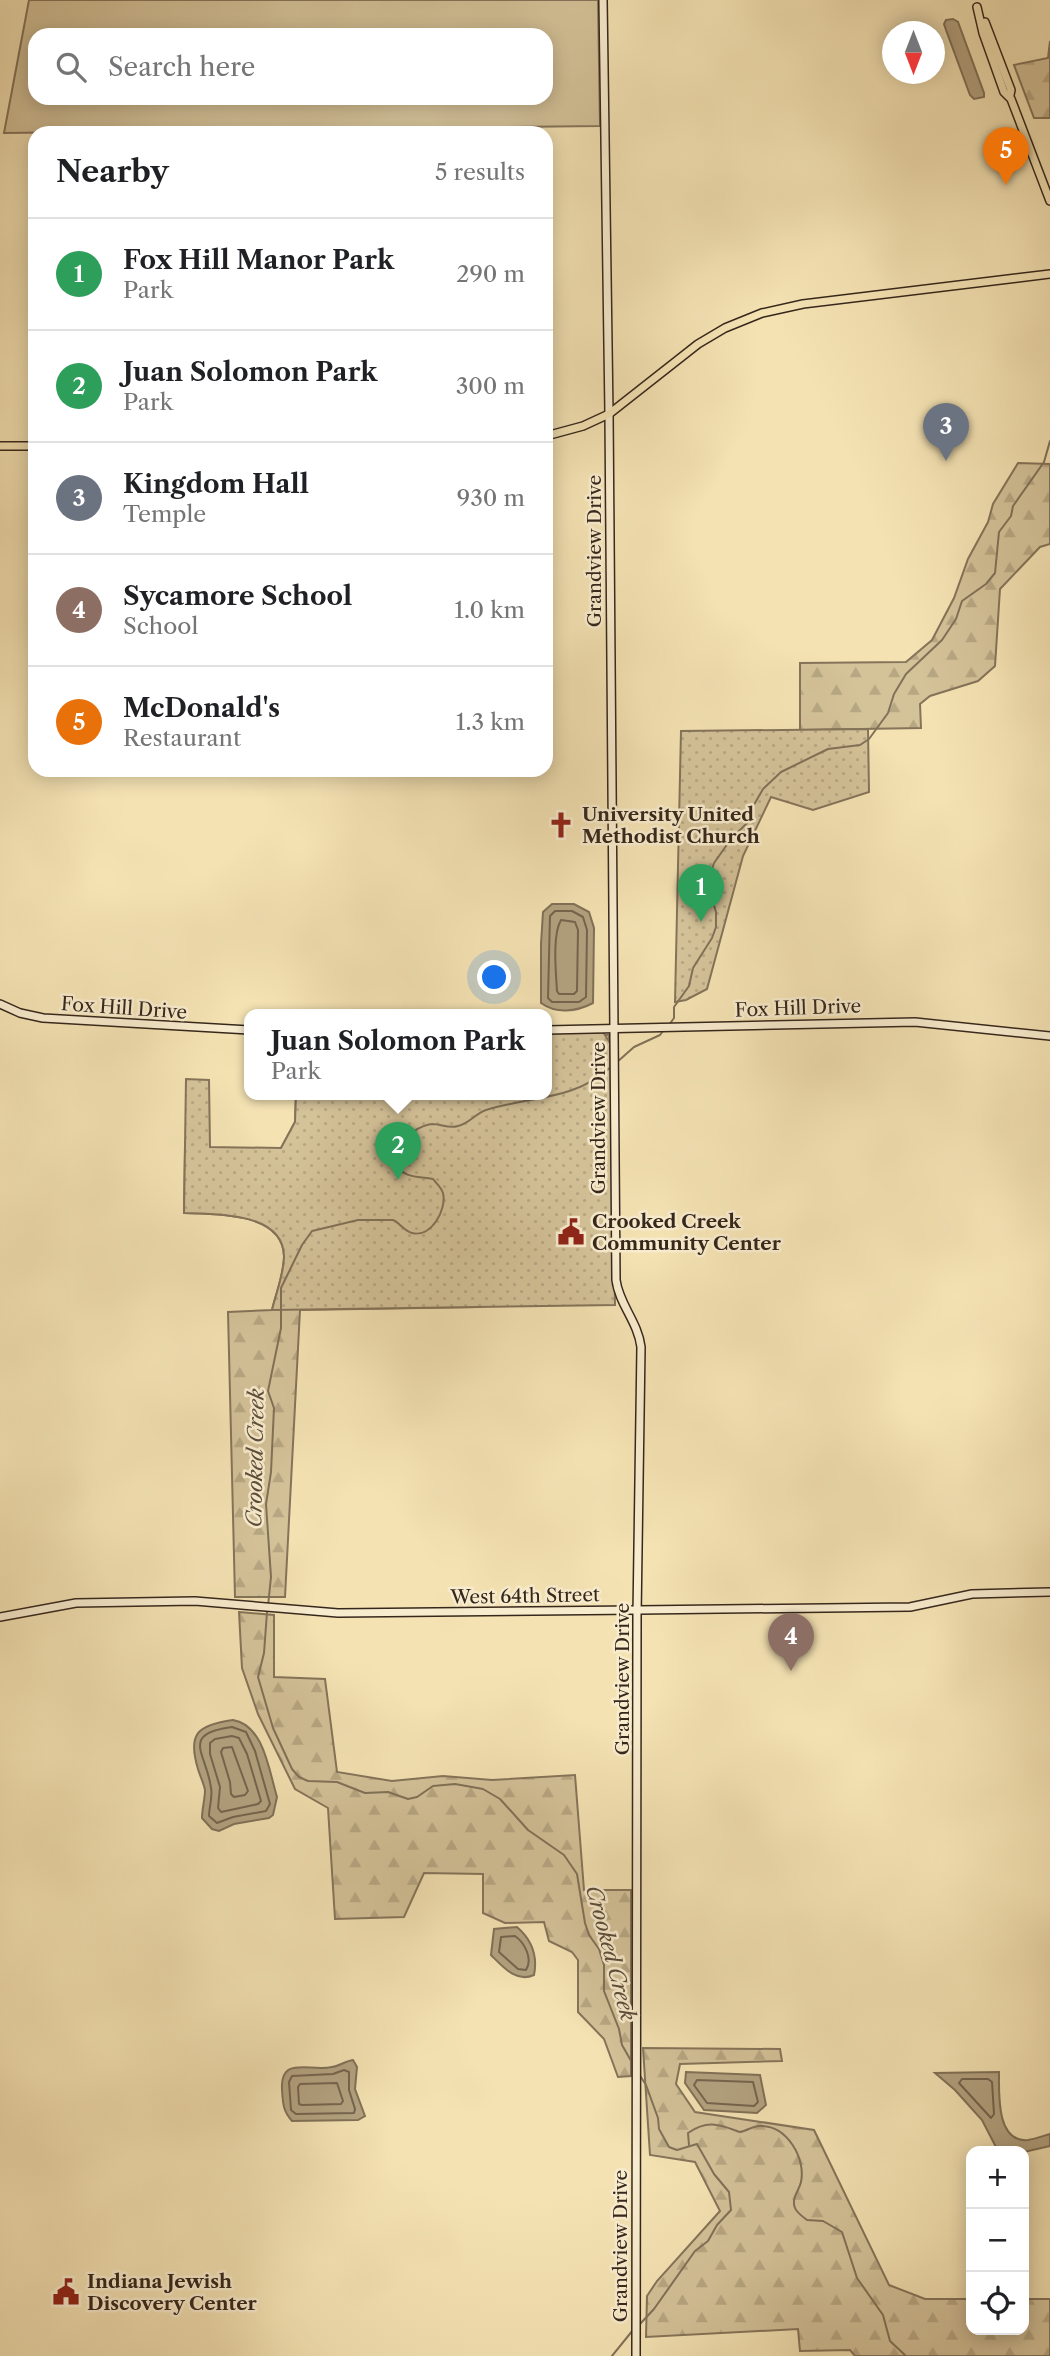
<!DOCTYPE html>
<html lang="en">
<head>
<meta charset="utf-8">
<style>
	body { margin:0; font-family:"Libre Caslon Text",serif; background:#f2f2f2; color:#202124 }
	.controls { position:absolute; right:21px; bottom:21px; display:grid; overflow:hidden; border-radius:14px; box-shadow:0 4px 18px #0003 }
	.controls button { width:63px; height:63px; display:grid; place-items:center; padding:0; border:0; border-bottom:2px solid #e0e0e0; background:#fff; color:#202124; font:35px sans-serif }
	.compass { position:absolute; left:882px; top:21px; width:63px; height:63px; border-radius:50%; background:#fff; box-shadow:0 4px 18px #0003; rotate:180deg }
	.you { position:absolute; left:495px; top:978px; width:24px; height:24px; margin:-18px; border:5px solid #fff; border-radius:50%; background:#1a73e8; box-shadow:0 0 0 10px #1a73e833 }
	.badge { display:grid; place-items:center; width:46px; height:46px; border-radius:50%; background:#7c3aed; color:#fff; font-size:23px; font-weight:700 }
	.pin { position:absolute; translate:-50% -58px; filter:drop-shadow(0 2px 4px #0008) }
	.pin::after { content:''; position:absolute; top:37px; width:24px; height:21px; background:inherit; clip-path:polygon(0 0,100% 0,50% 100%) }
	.popup { position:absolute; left:244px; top:1009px; width:308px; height:91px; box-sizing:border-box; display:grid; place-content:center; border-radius:14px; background:#fff; filter:drop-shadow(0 2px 5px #0005); font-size:23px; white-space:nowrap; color:#757577 }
	.popup b { font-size:26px; color:#202124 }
	.popup::after { content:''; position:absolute; left:50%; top:100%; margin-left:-14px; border:14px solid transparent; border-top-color:#fff }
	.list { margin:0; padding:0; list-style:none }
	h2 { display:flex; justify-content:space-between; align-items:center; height:91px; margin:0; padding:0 28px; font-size:30px }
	h2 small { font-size:23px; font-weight:400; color:#757577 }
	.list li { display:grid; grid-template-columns:46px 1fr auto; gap:21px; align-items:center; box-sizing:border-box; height:112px; padding:0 28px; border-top:2px solid #e0e0e0 }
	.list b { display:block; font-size:26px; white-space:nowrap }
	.list p { margin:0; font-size:23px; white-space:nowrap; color:#757577 }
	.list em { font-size:23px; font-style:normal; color:#757577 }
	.icon { flex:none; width:38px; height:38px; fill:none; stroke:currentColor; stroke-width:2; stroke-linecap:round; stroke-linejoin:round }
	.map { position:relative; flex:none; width:1050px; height:2356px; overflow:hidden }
	.search { position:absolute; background:#fff; box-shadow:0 4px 18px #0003; left:28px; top:28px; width:525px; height:77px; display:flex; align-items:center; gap:18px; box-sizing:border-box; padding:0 24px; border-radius:21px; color:#757577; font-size:26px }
	.panel { position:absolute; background:#fff; box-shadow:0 4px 18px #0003; left:28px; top:126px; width:525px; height:651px; border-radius:21px }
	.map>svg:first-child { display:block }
</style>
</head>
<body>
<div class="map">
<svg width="1050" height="2356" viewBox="0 0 1050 2356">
	<defs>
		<pattern id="forest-firs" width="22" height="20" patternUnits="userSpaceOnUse" patternTransform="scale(1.75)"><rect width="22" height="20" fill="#d4c299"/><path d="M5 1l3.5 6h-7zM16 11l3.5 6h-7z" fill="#b7a783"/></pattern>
		<pattern id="park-dots" width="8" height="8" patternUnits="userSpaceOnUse" patternTransform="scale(1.75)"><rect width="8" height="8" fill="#d4c299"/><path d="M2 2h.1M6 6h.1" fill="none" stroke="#b7a783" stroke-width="1.8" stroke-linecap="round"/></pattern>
	</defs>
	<rect width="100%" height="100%" fill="#f4e2b3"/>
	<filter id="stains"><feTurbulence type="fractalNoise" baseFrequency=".00286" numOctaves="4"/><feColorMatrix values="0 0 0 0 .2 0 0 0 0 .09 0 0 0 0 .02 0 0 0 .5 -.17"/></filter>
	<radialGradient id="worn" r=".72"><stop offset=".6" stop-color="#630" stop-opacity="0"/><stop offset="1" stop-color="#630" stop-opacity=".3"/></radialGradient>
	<!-- grass -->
	<path fill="#d4c299" stroke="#85745a" stroke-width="2" fill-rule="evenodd" d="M29,0H598L600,126L4,133ZM35,35H546V98H35Z"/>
	<!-- forest -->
	<g fill="url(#forest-firs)" stroke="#85745a" stroke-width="2">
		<path d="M1050,41V118H1034L1014,65L1048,58Z"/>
		<path d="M1018,463L1050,464V544L1040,547L1000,589L995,666L978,681L930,696L920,704L921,728L800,730V663L906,662L932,640L954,598L968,559L988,522L993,504Z"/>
		<path d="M547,1035H609L613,1212L481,1307L300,1310L285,1597H235L228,1312L272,1310C276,1293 284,1274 284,1256C283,1212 215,1214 184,1213L185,1148H281L295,1122L296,1094H547Z"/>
		<path d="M239,1612L274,1615V1677L325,1679L337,1772L392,1781L443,1776L492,1780L575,1775L584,1890H631V2076L618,2077L604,2039L578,2012V1960L572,1952L549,1941L544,1922L505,1923L483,1913V1874L424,1873L404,1917L335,1919L328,1808L295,1789L258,1714L242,1668Z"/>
		<path d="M643,2048L780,2049L782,2061L680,2064L676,2084L695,2112L814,2130L889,2285L925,2299H971V2330H1024V2299H1050V2356H855L850,2350L800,2351L798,2329L646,2337L647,2296L657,2281L720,2211L695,2162L650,2155Z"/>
	</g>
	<!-- park -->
	<g fill="url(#park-dots)" stroke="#85745a" stroke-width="2">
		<path d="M868,729L869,792L813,810L771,797L743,856L707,989L686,1000L675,1002L681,731Z"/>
		<path d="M603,1032L610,1043L615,1305L272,1310C276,1293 284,1274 284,1256C283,1212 216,1214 184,1213L186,1079L209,1080L210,1147L281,1148L295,1122L296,1094H547V1033Z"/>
	</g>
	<!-- water -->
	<g fill="#b3a280" stroke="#817158" stroke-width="2">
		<path d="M946,20L953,19L958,22L984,93V97L974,99L970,95L946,30L944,24Z"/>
		<path d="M552,904H574L589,912L594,928L593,1003C576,1012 556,1014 541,1003V944L543,912Z"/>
		<path d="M233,1720C264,1725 269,1771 277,1797L273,1815L269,1818L234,1824L219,1831L212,1829L202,1818C202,1809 205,1799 205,1790C204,1784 200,1776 198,1769C187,1733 198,1725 233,1720Z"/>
		<path d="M517,1927C532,1940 538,1955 534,1975C516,1983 503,1967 491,1955L494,1929Z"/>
		<path d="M353,2060L357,2067L355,2089L365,2116L358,2120L292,2121C283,2111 283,2104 282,2090C280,2055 310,2072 332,2067C340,2066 345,2061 353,2060Z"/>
		<path d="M686,2072L760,2075L766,2105L757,2113L704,2110L685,2083Z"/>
		<path d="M999,2072C999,2093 996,2143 1028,2140C1035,2139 1043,2136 1050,2134V2146L1024,2152L998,2151L982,2120L955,2090L935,2073Z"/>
	</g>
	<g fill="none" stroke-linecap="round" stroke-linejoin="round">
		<!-- shore -->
		<g stroke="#74644e" stroke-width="2">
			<path d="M572,911L583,917L587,930L586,997L579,1002H552L548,998L550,916L555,911Z"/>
			<path d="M561,920L575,922L578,930L577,991L574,994H559L557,991C556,973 552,935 561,920Z"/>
			<path d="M232,1727L246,1732L255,1751L270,1804L266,1811L233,1817L217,1823L209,1816C209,1807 213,1796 211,1788C207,1754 179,1734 232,1727Z"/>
			<path d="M232,1736L239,1738L247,1754L261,1801L258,1804L221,1812L218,1808L220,1787L210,1754V1743L215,1739Z"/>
			<path d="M232,1747L248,1791L245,1795L234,1797L231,1794L230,1782L221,1752L223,1748Z"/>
			<path d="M515,1936C525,1943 533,1959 526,1970L518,1969L499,1952L501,1937Z"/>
			<path d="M344,2070L349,2072V2090L355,2109L354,2113L296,2114L291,2110L289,2082L292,2076L333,2074Z"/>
			<path d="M988,2079L992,2082L994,2114L991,2118L959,2083L962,2079Z"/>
			<path d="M697,2080L753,2082L758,2102L754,2106L707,2103L694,2085Z"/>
			<path d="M337,2083L343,2101L341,2104L302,2105L299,2104L298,2087L300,2084Z"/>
		</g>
		<!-- stream -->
		<g stroke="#817158" stroke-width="2">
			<path d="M669,1025L674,1018V1007L689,986L693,968L712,938L716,927V912L709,889V878L714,863L731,839L748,822L751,810L763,789L781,772L828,749L860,745L869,739L888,713L894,694L906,674L942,640L956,619L962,601L986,584L995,573L999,532L1011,516L1013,506L1044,462L1050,441"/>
			<path d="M616,1063L634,1047L660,1035L663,1031"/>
			<path d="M268,1606L271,1577L266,1504L271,1472L274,1408L268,1391L281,1328V1288L302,1245L312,1231L358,1220H393C400,1223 404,1231 412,1233C431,1238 447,1210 443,1193C441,1187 437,1184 433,1179C417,1176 407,1179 395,1165V1146C402,1137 421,1125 432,1124C441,1124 449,1129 458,1126C469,1124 476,1113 486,1110C530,1096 575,1101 612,1066"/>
			<path d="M267,1612L264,1653L258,1677L273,1728L292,1769L299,1777L308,1781L337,1782L365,1793L388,1792L408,1799L417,1797L433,1786L455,1784L483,1789L500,1799L528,1830L564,1855L577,1874L585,1923L589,1935L599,1949L604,1965V1991L619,2029L622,2045L634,2066"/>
			<path d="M639,2074L646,2085L658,2118L659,2129L669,2147L677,2150L697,2144L714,2174L729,2192L731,2210L717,2225L708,2241L695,2251L654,2309L640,2324"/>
			<path d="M689,2145L688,2133C708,2119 720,2125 740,2132C747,2131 754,2125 761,2126C787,2126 806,2158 801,2182C799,2191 791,2198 795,2208C797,2213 803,2217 807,2220L823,2221L842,2232L857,2278L883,2315L890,2341L906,2356"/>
			<path d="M612,2356L633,2330"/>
		</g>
		<!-- secondary casing -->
		<g stroke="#36271c" stroke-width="10">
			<g id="secondary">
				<path d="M603,0L609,414L616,1280C619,1304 638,1322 641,1347L637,1616L636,2356"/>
				<path d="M0,1004L20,1013L43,1018L249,1030"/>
				<path d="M547,1030L915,1022L1050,1036"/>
				<path d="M0,1617L76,1603L195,1601L338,1613L638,1610L910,1607L972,1594L1050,1592"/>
			</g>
		</g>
		<!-- primary casing -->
		<g stroke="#36271c" stroke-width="10">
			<g id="primary">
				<path d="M977,7L983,33L1004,92L1011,99L1050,201"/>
				<path d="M985,22L1011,90L1010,95"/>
				<path d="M546,436L583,426L609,414L698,344L725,328L762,313L803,304L1050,274"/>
				<path d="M0,446H35"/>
			</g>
		</g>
		<!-- secondary -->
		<use href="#secondary" stroke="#f8ecce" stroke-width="7"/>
		<!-- primary -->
		<use href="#primary" stroke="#f4e2b3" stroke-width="7"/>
	</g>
	<!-- icons -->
	<defs>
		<g id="church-bare" transform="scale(2.1)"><path d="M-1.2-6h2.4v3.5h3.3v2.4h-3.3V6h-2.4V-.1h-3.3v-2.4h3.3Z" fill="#8f2418" stroke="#f8ecce" stroke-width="2.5" paint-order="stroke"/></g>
		<g id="civic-bare" transform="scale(2.1)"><path d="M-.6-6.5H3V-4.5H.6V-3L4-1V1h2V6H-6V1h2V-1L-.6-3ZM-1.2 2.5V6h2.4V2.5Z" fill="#8f2418" stroke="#f8ecce" stroke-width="2.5" paint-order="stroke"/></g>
	</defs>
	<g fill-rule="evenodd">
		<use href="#church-bare" x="561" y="825"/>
		<use href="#civic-bare" x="571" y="1232"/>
		<use href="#civic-bare" x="66" y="2292"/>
	</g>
	<g text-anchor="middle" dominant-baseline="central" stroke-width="5" stroke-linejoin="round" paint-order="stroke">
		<!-- street labels -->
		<g font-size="19" fill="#36271c" stroke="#f8ecce">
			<text transform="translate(594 551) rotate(-90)">Grandview Drive</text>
			<text transform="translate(124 1008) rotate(4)">Fox Hill Drive</text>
			<text transform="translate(798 1008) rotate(-2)">Fox Hill Drive</text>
			<text transform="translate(598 1118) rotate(-90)">Grandview Drive</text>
			<text transform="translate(525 1596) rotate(-1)">West 64th Street</text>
			<text transform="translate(622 1679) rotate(-90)">Grandview Drive</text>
			<text transform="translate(620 2246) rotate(-90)">Grandview Drive</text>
		</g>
		<!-- poi labels -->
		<g font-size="19" font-weight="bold" fill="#36271c" stroke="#f8ecce" text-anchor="start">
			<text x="582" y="814">University United<tspan x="582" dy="22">Methodist Church</tspan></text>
			<text x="592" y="1221">Crooked Creek<tspan x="592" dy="22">Community Center</tspan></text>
			<text x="87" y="2281">Indiana Jewish<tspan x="87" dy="22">Discovery Center</tspan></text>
		</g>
		<!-- water labels -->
		<g font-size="21" font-style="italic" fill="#5c4c3a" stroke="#f8ecce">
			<text transform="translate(255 1458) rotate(-89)">Crooked Creek</text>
			<text transform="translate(611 1953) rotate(75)">Crooked Creek</text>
		</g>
	</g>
	<rect width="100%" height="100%" filter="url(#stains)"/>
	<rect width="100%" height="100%" fill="url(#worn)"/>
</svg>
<div class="controls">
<button>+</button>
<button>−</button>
<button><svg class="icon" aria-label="locate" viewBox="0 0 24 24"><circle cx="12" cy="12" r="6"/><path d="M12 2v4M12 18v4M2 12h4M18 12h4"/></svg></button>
</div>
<svg class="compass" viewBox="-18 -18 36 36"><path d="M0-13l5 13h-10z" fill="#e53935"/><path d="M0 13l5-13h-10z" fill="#757577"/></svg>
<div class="you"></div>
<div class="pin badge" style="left:701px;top:922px;background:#2e9e5b">1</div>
<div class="pin badge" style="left:398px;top:1180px;background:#2e9e5b">2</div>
<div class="popup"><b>Juan Solomon Park</b>Park</div>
<div class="pin badge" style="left:946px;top:461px;background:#6b7280">3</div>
<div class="pin badge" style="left:791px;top:1671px;background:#8d6e63">4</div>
<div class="pin badge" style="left:1006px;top:185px;background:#e8710a">5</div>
<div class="search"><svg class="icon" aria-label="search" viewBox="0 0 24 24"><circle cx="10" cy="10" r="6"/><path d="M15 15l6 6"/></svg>Search here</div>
<section class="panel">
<h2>Nearby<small>5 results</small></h2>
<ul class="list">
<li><span class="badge" style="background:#2e9e5b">1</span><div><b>Fox Hill Manor Park</b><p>Park</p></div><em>290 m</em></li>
<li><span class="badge" style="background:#2e9e5b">2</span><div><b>Juan Solomon Park</b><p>Park</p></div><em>300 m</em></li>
<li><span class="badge" style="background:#6b7280">3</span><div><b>Kingdom Hall</b><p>Temple</p></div><em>930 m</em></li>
<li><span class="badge" style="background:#8d6e63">4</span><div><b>Sycamore School</b><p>School</p></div><em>1.0 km</em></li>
<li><span class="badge" style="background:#e8710a">5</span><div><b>McDonald's</b><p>Restaurant</p></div><em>1.3 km</em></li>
</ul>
</section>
</div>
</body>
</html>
